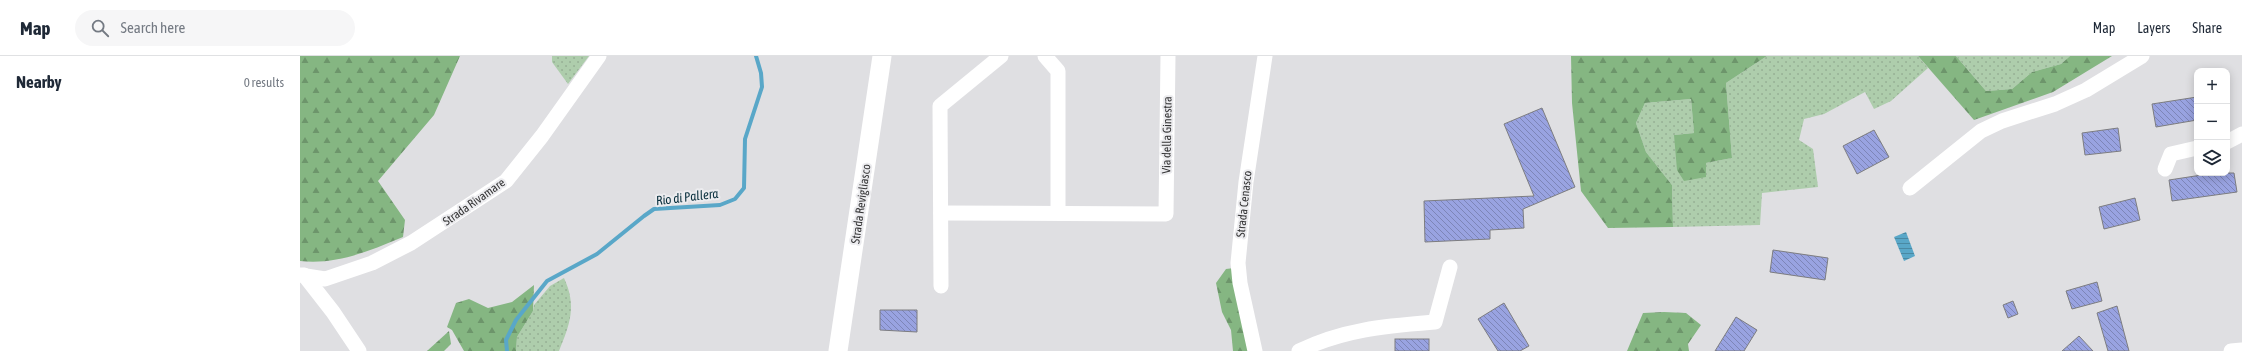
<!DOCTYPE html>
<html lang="en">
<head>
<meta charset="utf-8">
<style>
	body { margin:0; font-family:"Asap Condensed",sans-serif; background:#f6f6f7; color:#1f2937 }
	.controls { position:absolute; right:12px; top:12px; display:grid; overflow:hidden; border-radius:8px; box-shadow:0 2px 10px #0003 }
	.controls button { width:36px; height:36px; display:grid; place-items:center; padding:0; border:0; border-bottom:1px solid #e0e1e3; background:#fff; color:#1f2937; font:20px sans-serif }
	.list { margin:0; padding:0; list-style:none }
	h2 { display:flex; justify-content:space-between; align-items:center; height:52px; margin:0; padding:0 16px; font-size:17px }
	h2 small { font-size:13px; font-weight:400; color:#747a83 }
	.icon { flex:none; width:22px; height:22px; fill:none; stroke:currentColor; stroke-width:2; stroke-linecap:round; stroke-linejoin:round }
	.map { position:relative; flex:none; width:1942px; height:295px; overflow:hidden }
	header { display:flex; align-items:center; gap:24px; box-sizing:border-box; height:56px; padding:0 20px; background:#fff; border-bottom:1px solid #e0e1e3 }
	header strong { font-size:19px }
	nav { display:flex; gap:22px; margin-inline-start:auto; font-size:14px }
	.search { width:280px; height:36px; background:#f6f6f7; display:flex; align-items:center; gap:10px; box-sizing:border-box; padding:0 14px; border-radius:22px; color:#747a83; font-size:15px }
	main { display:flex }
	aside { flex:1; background:#fff }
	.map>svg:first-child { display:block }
</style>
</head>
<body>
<header>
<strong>Map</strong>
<div class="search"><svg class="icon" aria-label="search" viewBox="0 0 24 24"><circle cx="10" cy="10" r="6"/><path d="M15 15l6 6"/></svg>Search here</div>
<nav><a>Map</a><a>Layers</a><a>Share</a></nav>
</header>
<main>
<aside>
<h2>Nearby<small>0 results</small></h2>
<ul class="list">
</ul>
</aside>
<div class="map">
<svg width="1942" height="295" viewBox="0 0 1942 295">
	<defs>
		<pattern id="grass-dots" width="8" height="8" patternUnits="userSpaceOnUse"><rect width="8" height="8" fill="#aecdac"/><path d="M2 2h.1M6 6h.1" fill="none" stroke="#96b095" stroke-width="1.8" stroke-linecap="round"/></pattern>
		<pattern id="forest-firs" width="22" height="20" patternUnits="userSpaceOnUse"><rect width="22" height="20" fill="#85b682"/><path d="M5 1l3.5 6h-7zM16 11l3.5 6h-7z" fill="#6d956b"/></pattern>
		<pattern id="water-rules" width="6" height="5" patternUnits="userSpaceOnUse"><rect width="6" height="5" fill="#59a7c8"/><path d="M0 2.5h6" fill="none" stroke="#4a89a3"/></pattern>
		<pattern id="building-back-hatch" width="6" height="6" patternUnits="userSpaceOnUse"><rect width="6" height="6" fill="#99a3e1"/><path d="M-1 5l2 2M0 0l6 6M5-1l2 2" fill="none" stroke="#7d85b7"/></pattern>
	</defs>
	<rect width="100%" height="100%" fill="#dfdfe2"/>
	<!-- grass -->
	<g fill="url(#grass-dots)">
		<path d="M252,0H289L268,28L252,6Z"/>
		<path d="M1467,0H1618L1628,12L1591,45L1574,53L1565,36L1524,58L1504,63L1499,84L1513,93L1518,131L1462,137L1460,169L1373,171L1372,129L1346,96L1336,67L1345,47L1391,43L1394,77L1374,79L1406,121V107L1432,102L1426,27Z"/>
		<path d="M1656,0H1770L1761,8L1732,16L1712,33L1686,35Z"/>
		<path d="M264,222C277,250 270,268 259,295H216L217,281L233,255L234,249L250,230Z"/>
	</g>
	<!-- forest -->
	<g fill="url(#forest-firs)">
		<path d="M0,0H160L134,59L78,125L105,164L103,181C69,195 37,209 0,205Z"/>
		<path d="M1271,0H1467L1426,27L1432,102L1406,107V121L1384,125L1377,114L1374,79L1394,77L1391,43L1345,47L1336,67L1346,96L1372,129L1373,171L1308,172L1281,135L1272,47Z"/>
		<path d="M1618,0H1656L1686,35L1712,33L1732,16L1761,8L1770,0H1812L1753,36L1674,64Z"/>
		<path d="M934,212L949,295H933L931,274L922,256L916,227L926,213Z"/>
		<path d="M234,229L233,255L217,281L216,295H164L152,274L147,271L156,247L169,243L188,252L212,246Z"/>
		<path d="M1364,256L1386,257L1401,269L1388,288L1389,295H1327L1343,257Z"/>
		<path d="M149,275L151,288L144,295H127Z"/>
	</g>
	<!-- water -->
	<path fill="url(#water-rules)" d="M1606,176L1615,200L1604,205L1594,181Z"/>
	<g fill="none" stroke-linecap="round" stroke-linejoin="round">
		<!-- stream -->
		<path stroke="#59a7c8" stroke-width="4" d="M207,295L206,284L216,264L247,225L297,198L344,160L354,153L420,149L435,143L444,132L445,83L462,31L461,17L456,0"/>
	</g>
	<!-- building -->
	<g fill="url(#building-back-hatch)" stroke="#7d7d80">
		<path d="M1897,41V64L1856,71L1852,48Z"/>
		<path d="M1242,52L1275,131L1223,153L1224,172L1190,174V183L1125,186L1124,145L1234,140L1204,68Z"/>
		<path d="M1818,72L1821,95L1785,99L1782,77Z"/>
		<path d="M1574,74L1589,101L1557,118L1543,90Z"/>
		<path d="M1915,117H1934L1937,136L1872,145L1869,124Z"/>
		<path d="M1835,142L1840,164L1804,173L1799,151Z"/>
		<path d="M1473,194L1528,202L1525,224L1470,216Z"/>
		<path d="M1797,226L1802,245L1772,253L1766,235Z"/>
		<path d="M1713,245L1718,258L1708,262L1703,249Z"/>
		<path d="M1204,247L1229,290L1220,295H1198L1178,263Z"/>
		<path d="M1817,250L1829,295H1808L1797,257Z"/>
		<path d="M580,254H617V276L580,274Z"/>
		<path d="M1436,261L1457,274L1444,295H1415Z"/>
		<path d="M1779,280L1793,295H1762Z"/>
		<rect x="1095" y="283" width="34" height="12"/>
	</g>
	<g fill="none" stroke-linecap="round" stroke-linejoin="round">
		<!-- minor -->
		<g stroke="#fff" stroke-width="15">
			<path d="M745,0L758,15V157"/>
			<path d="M1927,86L1942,78"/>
			<path d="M1865,113L1871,98L1897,92"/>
			<path d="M1610,132L1681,75L1702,65L1755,48L1786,34L1842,0"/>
			<path d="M641,157L866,158L868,0"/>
			<path d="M0,219L25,223L72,207L111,187L206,125L242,80L299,0"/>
			<path d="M4,219L33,256L59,295"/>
			<path d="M641,230L640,50L701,0"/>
			<path d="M955,295L940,227L938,207L946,126L965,0"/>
			<path d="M999,295C1044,273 1086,270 1135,266L1150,211"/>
			<path d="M1931,295L1942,294"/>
		</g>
		<!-- tertiary -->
		<path stroke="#fff" stroke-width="19" d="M538,295L582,0"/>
	</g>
	<g text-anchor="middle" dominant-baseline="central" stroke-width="4" stroke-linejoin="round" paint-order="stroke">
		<!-- street labels -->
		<g font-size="12" fill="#333334" stroke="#ececef">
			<text transform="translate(867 79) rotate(-89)">Via della Ginestra</text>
			<text transform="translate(174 146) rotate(-35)">Strada Rivamare</text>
			<text transform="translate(561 148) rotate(-82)">Strada Revigliasco</text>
			<text transform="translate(944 148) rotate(-84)">Strada Cenasco</text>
		</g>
		<!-- water labels -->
		<g font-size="13" font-style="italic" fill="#082e3c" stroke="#ececef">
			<text transform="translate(387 141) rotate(-7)">Rio di Pallera</text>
		</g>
	</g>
</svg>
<div class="controls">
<button>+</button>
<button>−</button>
<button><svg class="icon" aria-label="layers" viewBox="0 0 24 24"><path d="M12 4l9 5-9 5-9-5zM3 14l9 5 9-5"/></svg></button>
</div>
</div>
</main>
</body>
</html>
